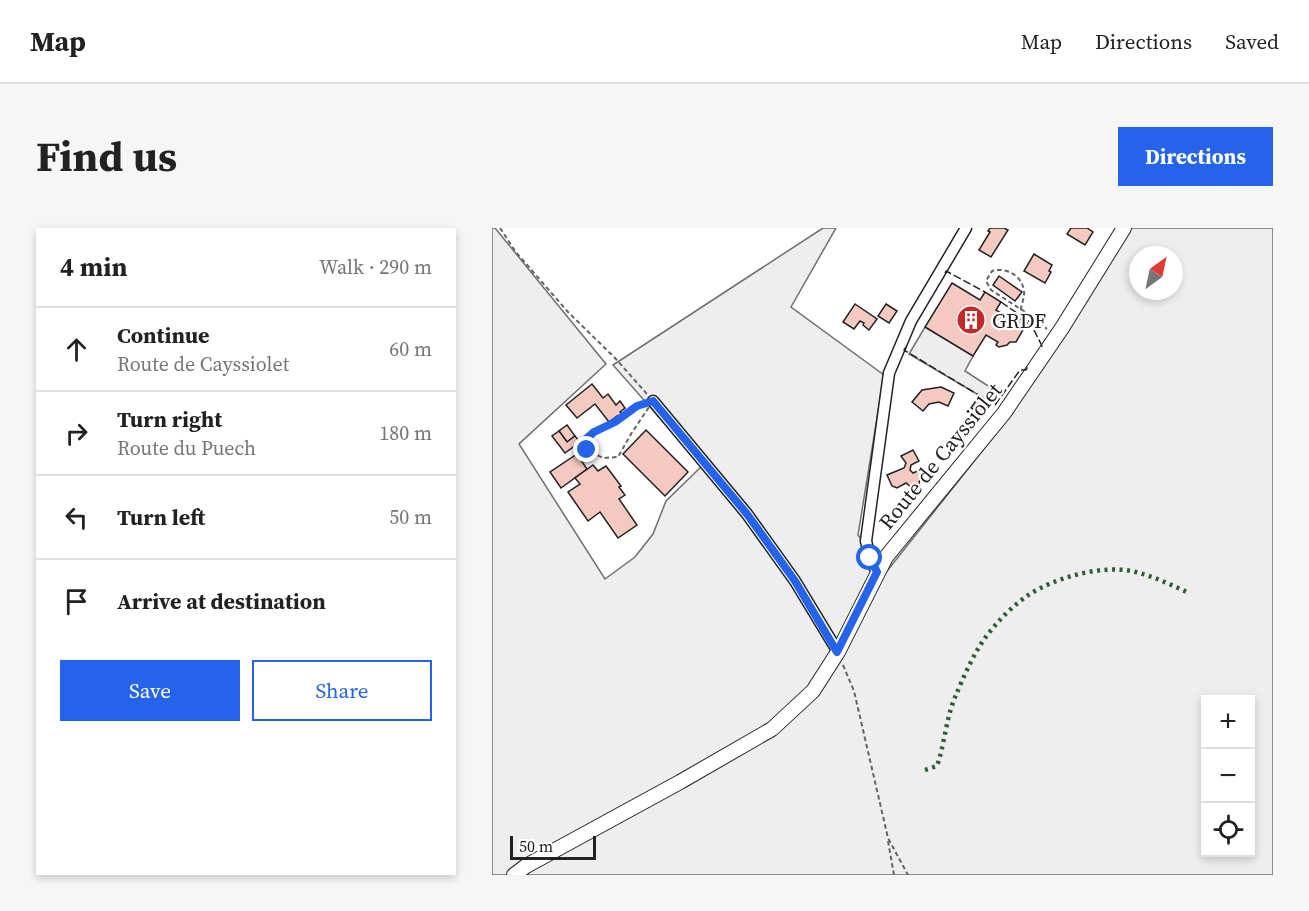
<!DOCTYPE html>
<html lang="en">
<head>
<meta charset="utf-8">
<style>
	body { margin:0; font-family:"Source Serif 4",serif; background:#f6f6f6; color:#222 }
	.controls { position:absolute; right:18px; bottom:18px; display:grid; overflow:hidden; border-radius:0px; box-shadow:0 3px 9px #0003 }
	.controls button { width:54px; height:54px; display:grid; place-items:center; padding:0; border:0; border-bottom:2px solid #e0e0e0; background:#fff; color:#222; font:30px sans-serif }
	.compass { position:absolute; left:637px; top:18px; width:54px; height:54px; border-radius:50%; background:#fff; box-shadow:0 3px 9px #0003; rotate:33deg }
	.scale { position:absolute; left:18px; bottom:15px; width:86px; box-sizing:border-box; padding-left:6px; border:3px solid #222; border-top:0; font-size:16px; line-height:21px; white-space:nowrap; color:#222; -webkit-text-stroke:4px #fff; paint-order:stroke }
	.stop { position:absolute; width:18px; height:18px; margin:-14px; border:4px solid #2563eb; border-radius:50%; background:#fff }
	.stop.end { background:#2563eb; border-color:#fff; box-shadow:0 2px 6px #0008 }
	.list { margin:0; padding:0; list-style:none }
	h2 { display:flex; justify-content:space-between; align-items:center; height:78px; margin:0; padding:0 24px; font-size:26px }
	h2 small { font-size:20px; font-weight:400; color:#767676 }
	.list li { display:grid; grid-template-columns:39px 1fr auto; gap:18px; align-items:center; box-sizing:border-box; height:84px; padding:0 24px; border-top:2px solid #e0e0e0 }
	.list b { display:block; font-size:22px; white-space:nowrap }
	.list p { margin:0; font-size:20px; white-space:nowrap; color:#767676 }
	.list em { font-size:20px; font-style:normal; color:#767676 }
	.actions { display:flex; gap:12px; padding:18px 24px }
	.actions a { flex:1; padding:14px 0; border:2px solid #2563eb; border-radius:0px; text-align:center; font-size:21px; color:#2563eb }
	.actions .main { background:#2563eb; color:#fff }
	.icon { flex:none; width:33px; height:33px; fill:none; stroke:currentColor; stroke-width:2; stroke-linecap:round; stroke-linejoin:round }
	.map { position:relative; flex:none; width:781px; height:647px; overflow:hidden; border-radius:0px }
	header { display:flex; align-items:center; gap:36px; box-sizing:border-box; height:84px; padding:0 30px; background:#fff; border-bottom:2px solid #e0e0e0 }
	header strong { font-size:28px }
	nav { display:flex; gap:33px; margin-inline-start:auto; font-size:21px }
	.intro { display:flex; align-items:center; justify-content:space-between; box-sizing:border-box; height:144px; padding:0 36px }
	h1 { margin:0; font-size:42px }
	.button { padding:15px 27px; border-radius:0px; background:#2563eb; color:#fff; font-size:21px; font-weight:700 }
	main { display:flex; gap:36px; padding:0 36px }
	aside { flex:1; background:#fff; border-radius:0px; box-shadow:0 3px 9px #0003 }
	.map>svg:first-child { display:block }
</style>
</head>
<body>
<header>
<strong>Map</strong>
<nav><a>Map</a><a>Directions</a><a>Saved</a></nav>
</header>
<div class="intro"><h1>Find us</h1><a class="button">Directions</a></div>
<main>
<aside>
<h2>4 min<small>Walk · 290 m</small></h2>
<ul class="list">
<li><svg class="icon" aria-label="ahead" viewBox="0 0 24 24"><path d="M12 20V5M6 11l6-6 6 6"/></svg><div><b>Continue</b><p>Route de Cayssiolet</p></div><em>60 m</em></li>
<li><svg class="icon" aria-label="right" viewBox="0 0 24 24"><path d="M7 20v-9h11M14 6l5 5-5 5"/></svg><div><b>Turn right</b><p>Route du Puech</p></div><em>180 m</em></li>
<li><svg class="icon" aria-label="left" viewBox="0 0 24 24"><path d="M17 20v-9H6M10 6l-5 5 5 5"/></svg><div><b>Turn left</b></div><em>50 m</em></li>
<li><svg class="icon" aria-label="arrive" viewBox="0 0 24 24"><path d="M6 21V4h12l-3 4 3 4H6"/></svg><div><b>Arrive at destination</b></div></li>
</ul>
<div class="actions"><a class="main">Save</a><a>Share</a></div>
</aside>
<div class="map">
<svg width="781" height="647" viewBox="0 0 781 647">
	<rect width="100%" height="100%" fill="#fff"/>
	<!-- green -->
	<path fill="#eee" stroke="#6f6f6f" stroke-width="1.5" fill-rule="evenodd" d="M0,0H3L114,136L27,216L113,351L143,329L161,306L174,273L210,238L121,137L331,0H344L299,79L392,147L366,307L395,343L518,188L637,0H781V647H0ZM646,27H682V63H646ZM714,472H758V624H714Z"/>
	<!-- parking -->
	<path fill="#ededed" stroke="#6f6f6f" stroke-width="1.5" d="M433,99L481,128L473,143L507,165L500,175L417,126Z"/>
	<!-- building -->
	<g fill="#f3c9c0" stroke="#222" stroke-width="1.5">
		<path d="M498,0H512L516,2L499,29L487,22L498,4L496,3Z"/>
		<path d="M579,0H595L601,4L593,17L575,6Z"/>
		<path d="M542,26L560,37L557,43L559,44L553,55L532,43Z"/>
		<path d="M507,48L530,64L523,73L501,57Z"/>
		<path d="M460,55L488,72L493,64L509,74L504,82L524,94L527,90L535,95L524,114H518L515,117L507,119L504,117L506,114L494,107L481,128L433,99Z"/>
		<path d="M363,76L385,91L377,102L371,97L372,95L368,93L362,101L351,94Z"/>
		<path d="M394,76L405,83L397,95L386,88Z"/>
		<path d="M100,156L111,170L116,166L124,177L128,173L133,180L128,184L131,186L126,189L125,188L117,194L103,176L85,190L74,177Z"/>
		<path d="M449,159L462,165L456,178L447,174L437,176L431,183L420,174L430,162Z"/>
		<path d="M485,171L497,178L492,187L479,180Z"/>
		<path d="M75,197L83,208L75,214L67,203Z"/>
		<path d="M154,202L196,244L173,268L131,226Z"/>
		<path d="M67,203L75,214L83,208L88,214L73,225L60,208Z"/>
		<path d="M421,222L427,233L419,237L418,242L421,245L428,242L431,249L428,251L426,260L419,259L414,255L405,260L400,258L395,247L412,240L414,235L409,228Z"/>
		<path d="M85,226L95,241L69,260L58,244Z"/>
		<path d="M101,237L106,243L114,238L129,258L127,259L133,267L127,271L145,297L126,310L108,284L96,293L76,264L88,256L83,250Z"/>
	</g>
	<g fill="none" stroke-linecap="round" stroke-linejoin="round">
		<!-- minor casing -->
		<g stroke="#222" stroke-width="13">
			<g id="minor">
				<path d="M161,173L255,286L303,353L346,424"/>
				<path d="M385,344L378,330L374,313L397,145L419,93L474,0"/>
			</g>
		</g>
		<!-- tertiary casing -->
		<g stroke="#222" stroke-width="16">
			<path id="tertiary" d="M22,647L34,638L188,554L280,501L321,463L346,424L394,329L512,185L570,100L632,0"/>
		</g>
		<!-- path -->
		<g stroke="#646464" stroke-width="2" stroke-dasharray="4.5 3" stroke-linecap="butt">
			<path d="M8,0L23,23L76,84L123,130L155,166"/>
			<path d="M529,82C529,76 533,69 532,63C530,47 514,39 500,43L494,53L499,62L541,89L555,101"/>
			<path d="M161,173L139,206L126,229L111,230L95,222L94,211L102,204L123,194L145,178Z"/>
			<path d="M351,437L362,463L396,610L416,647"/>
			<path d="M396,613L402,647"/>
		</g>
		<!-- minor -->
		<use href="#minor" stroke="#fff" stroke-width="10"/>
		<!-- tertiary -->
		<use href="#tertiary" stroke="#fff" stroke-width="14"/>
		<!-- hedge -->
		<path stroke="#2f5e38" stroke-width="4.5" stroke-dasharray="3 4.5" stroke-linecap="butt" d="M433,542L445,538C453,515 454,489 464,467C471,450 482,425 493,410C504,395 519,379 535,368C561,350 608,337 639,343C659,347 677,356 695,364"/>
		<!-- fence -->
		<g stroke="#222" stroke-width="1.5" stroke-dasharray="8 3" stroke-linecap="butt">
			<path d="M453,45L454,43L493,64"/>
			<path d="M509,74L538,94L550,118L548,121"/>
			<path d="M414,119L412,122L503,177L528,142H534L536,138"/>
		</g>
	</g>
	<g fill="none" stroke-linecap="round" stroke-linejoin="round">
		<!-- route -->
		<path stroke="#2563eb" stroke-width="8" d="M95,222L94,211L102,204L123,194L145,178L161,173L255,286L303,353L345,424L385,344L378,330"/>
	</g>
	<!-- icons -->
	<defs>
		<g id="building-disc" transform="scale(1.5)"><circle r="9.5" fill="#c62828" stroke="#fff"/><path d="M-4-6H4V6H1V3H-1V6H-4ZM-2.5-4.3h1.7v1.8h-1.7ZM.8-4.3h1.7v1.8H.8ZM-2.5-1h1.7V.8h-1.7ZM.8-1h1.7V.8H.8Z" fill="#fff"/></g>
	</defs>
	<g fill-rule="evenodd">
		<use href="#building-disc" x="479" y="92"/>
	</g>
	<g text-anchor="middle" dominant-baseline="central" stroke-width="4.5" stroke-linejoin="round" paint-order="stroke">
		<!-- poi labels -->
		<g font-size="21" fill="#222" stroke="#fff" text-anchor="start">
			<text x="500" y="92">GRDF</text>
		</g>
		<!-- street labels -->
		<g font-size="21" fill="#222" stroke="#fff">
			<text transform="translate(448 228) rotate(-51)">Route de Cayssiolet</text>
		</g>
	</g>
</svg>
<div class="controls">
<button>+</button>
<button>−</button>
<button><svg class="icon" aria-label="locate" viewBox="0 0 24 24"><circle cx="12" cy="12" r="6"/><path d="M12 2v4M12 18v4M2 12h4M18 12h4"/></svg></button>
</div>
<svg class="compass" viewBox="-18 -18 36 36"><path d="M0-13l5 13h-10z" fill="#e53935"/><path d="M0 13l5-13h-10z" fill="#767676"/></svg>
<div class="scale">50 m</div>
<div class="stop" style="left:378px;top:330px"></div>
<div class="stop end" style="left:95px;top:222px"></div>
</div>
</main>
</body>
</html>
